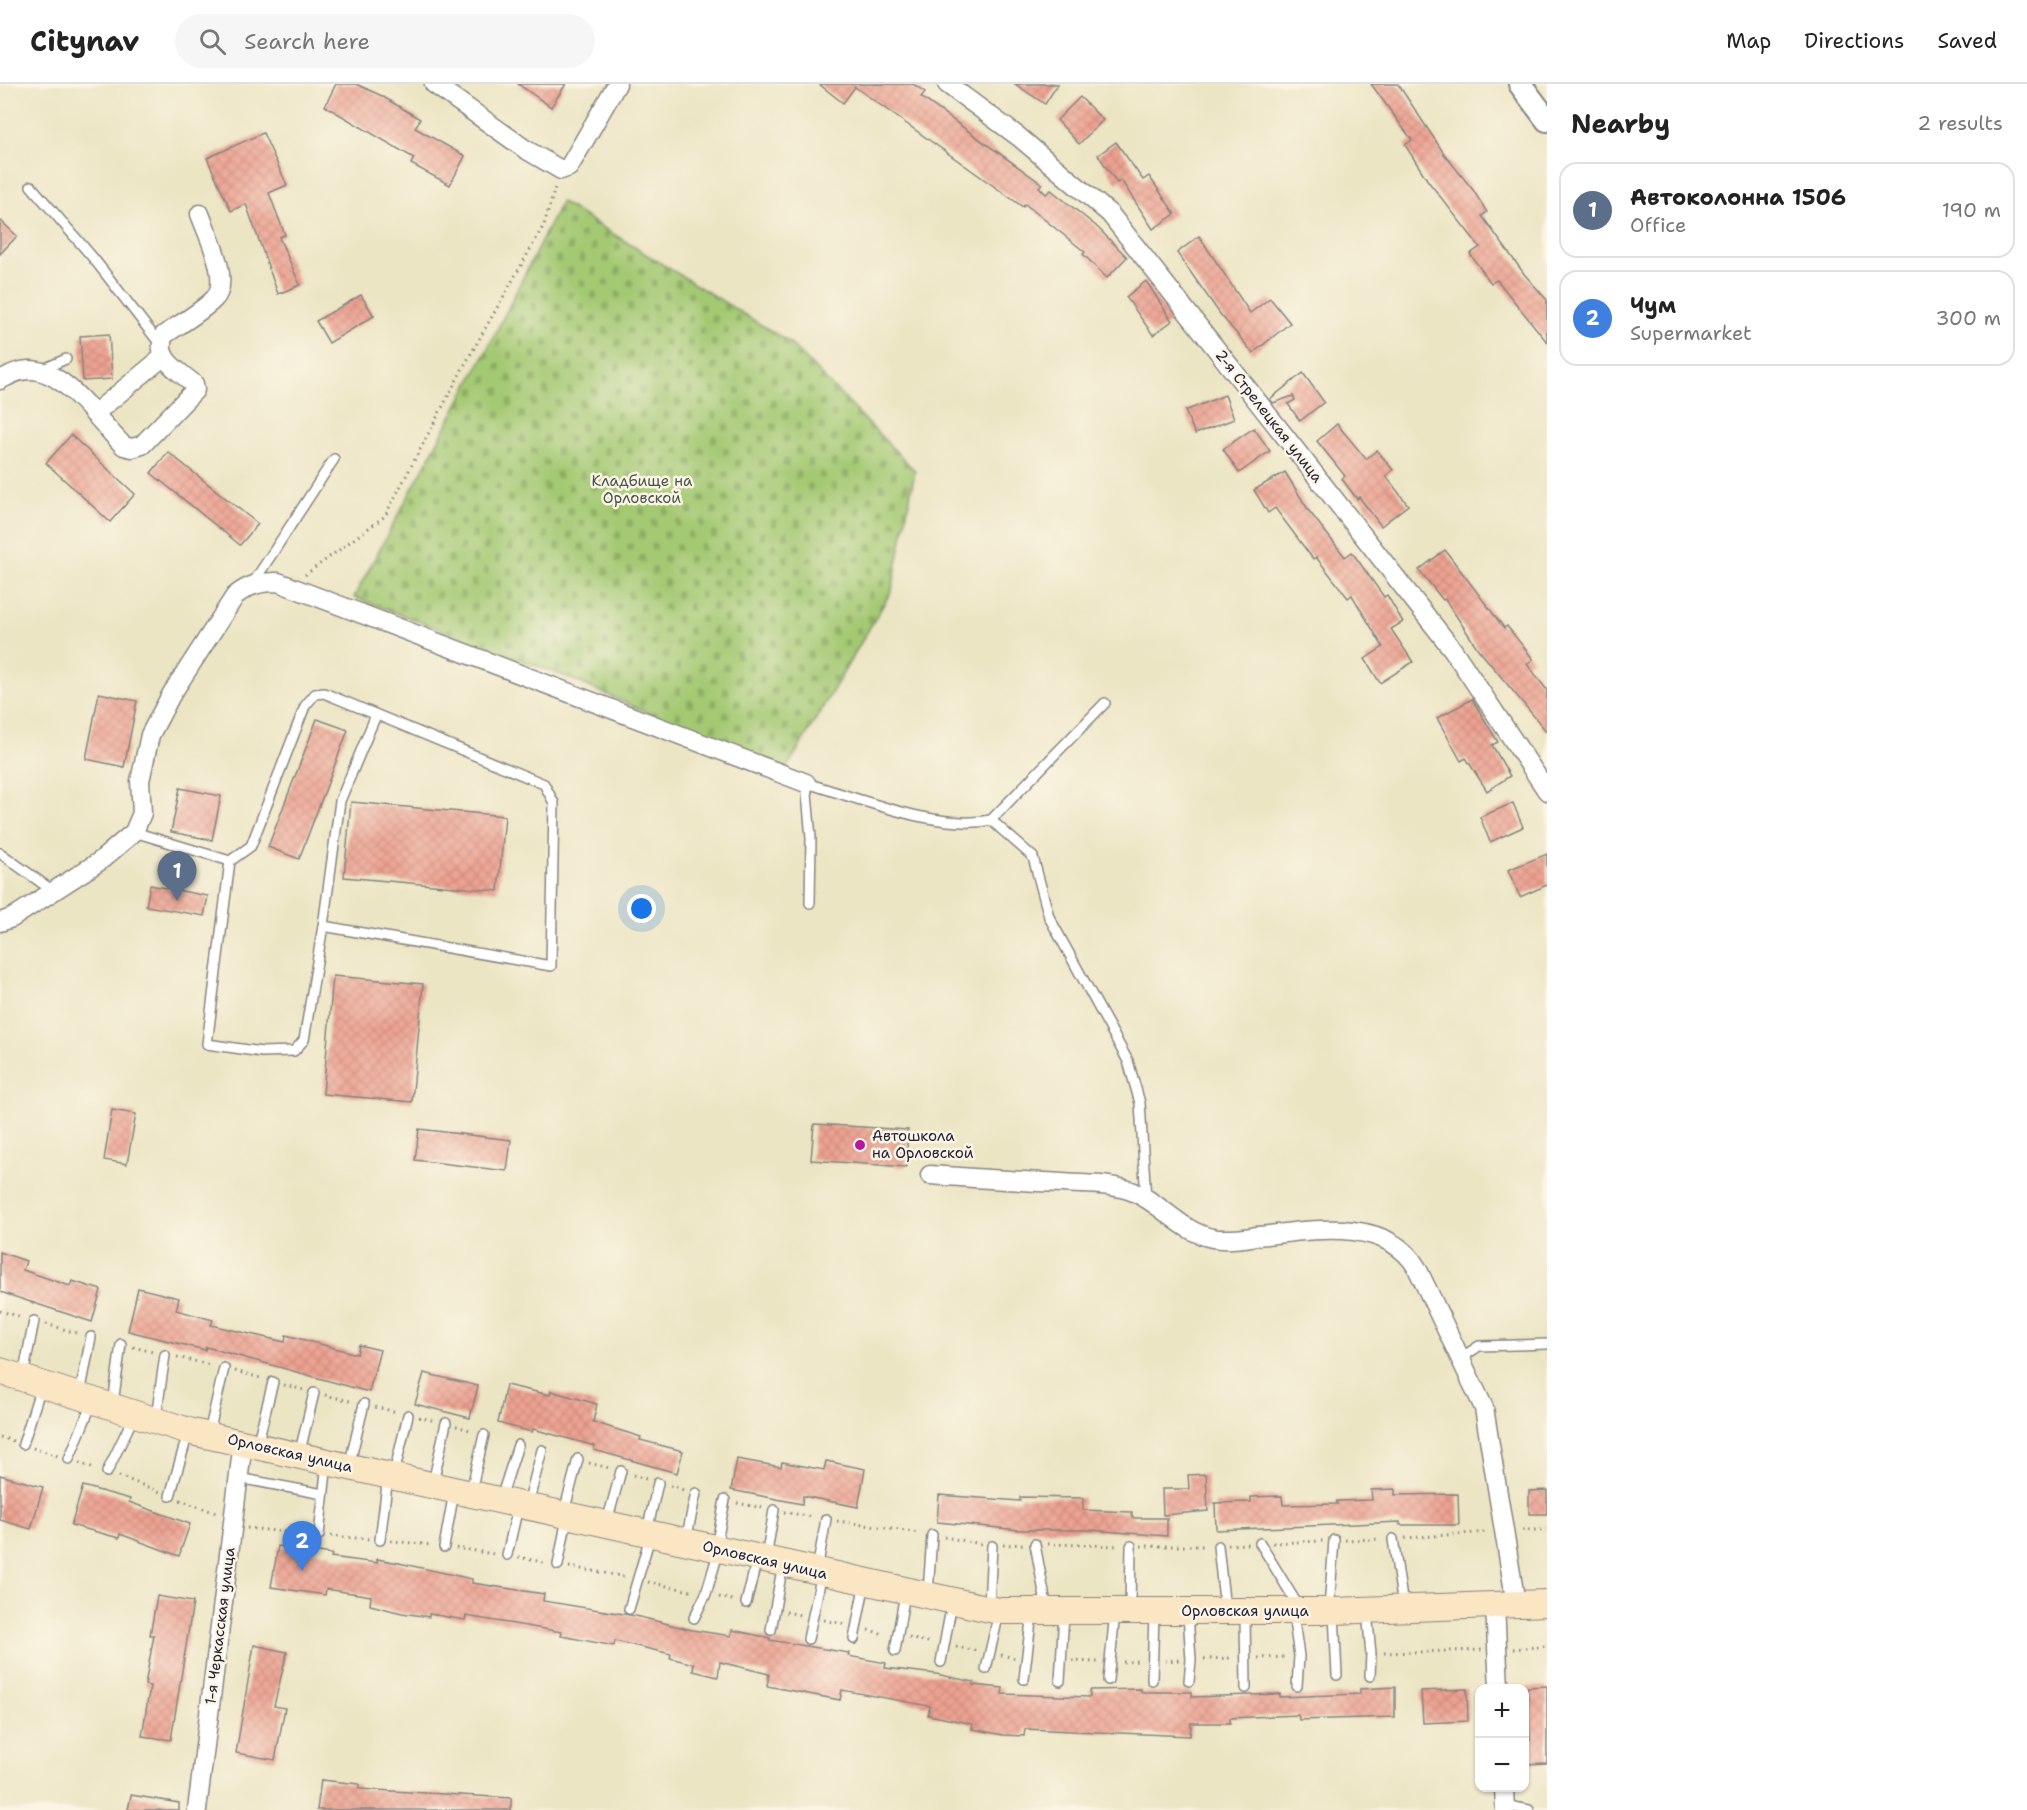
<!DOCTYPE html>
<html lang="en">
<head>
<meta charset="utf-8">
<style>
	body { margin:0; font-family:"Shantell Sans",sans-serif; background:#f6f6f6; color:#222 }
	.controls { position:absolute; right:18px; bottom:18px; display:grid; overflow:hidden; border-radius:12px; box-shadow:0 2px 4px #0004 }
	.controls button { width:54px; height:54px; display:grid; place-items:center; padding:0; border:0; border-bottom:2px solid #e0e0e0; background:#fff; color:#222; font:30px sans-serif }
	.you { position:absolute; left:642px; top:825px; width:21px; height:21px; margin:-15px; border:4px solid #fff; border-radius:50%; background:#1a73e8; box-shadow:0 0 0 9px #1a73e833 }
	.badge { display:grid; place-items:center; width:39px; height:39px; border-radius:50%; background:#2563eb; color:#fff; font-size:20px; font-weight:700 }
	.pin { position:absolute; translate:-50% -50px; filter:drop-shadow(0 2px 3px #0008) }
	.pin::after { content:''; position:absolute; top:32px; width:21px; height:18px; background:inherit; clip-path:polygon(0 0,100% 0,50% 100%) }
	.list { margin:0; padding:0; list-style:none }
	h2 { display:flex; justify-content:space-between; align-items:center; height:78px; margin:0; padding:0 24px; font-size:26px }
	h2 small { font-size:20px; font-weight:400; color:#767676 }
	.list li { display:grid; grid-template-columns:39px 1fr auto; gap:18px; align-items:center; box-sizing:border-box; height:96px; margin:0 12px 12px; padding:0 12px; border:2px solid #e0e0e0; border-radius:18px }
	.list b { display:block; font-size:22px; white-space:nowrap }
	.list p { margin:0; font-size:20px; white-space:nowrap; color:#767676 }
	.list em { font-size:20px; font-style:normal; color:#767676 }
	.icon { flex:none; width:33px; height:33px; fill:none; stroke:currentColor; stroke-width:2; stroke-linecap:round; stroke-linejoin:round }
	.map { position:relative; flex:none; width:1547px; height:1726px; overflow:hidden }
	header { display:flex; align-items:center; gap:36px; box-sizing:border-box; height:84px; padding:0 30px; background:#fff; border-bottom:2px solid #e0e0e0 }
	header strong { font-size:28px }
	nav { display:flex; gap:33px; margin-inline-start:auto; font-size:21px }
	.search { width:420px; height:54px; background:#f6f6f6; display:flex; align-items:center; gap:15px; box-sizing:border-box; padding:0 21px; border-radius:33px; color:#767676; font-size:22px }
	main { display:flex }
	aside { flex:1; background:#fff }
	.map>svg:first-child { display:block }
</style>
</head>
<body>
<header>
<strong>Citynav</strong>
<div class="search"><svg class="icon" aria-label="search" viewBox="0 0 24 24"><circle cx="10" cy="10" r="6"/><path d="M15 15l6 6"/></svg>Search here</div>
<nav><a>Map</a><a>Directions</a><a>Saved</a></nav>
</header>
<main>
<div class="map">
<svg width="1547" height="1726" viewBox="0 0 1547 1726">
	<defs>
		<pattern id="cemetery-stones" width="16" height="16" patternUnits="userSpaceOnUse" patternTransform="scale(1.5)"><rect width="16" height="16" fill="#a4c973"/><path d="M2 7V4a2 2 0 0 1 4 0v3zM10 15v-3a2 2 0 0 1 4 0v3z" fill="#8dac64"/></pattern>
		<pattern id="building-cross-hatch" width="8" height="8" patternUnits="userSpaceOnUse" patternTransform="scale(1.5)"><rect width="8" height="8" fill="#eda291"/><path d="M0 0l8 8M0 8l8-8" fill="none" stroke="#cb8b7e"/></pattern>
	</defs>
	<rect width="100%" height="100%" fill="#fcf5e5"/>
	<filter id="ink" filterUnits="userSpaceOnUse"><feTurbulence type="fractalNoise" baseFrequency=".0167" numOctaves="2"/><feDisplacementMap in="SourceGraphic" scale="12" xChannelSelector="R" yChannelSelector="G"/><feConvolveMatrix kernelMatrix="1 2 1 2 8 2 1 2 1" color-interpolation-filters="sRGB"/></filter>
	<filter id="wash" filterUnits="userSpaceOnUse"><feTurbulence type="fractalNoise" baseFrequency=".008" numOctaves="4" result="noise"/><feDisplacementMap in="SourceGraphic" scale="24" xChannelSelector="R" yChannelSelector="G"/><feGaussianBlur stdDeviation="1.35" result="paint"/><feColorMatrix in="noise" values="0 0 0 0 0 0 0 0 0 0 0 0 0 0 0 0 0 1.4 0 .05"/><feComposite in="paint" operator="in"/></filter>
	<g filter="url(#wash)">
		<rect width="100%" height="100%" fill="#ece5c4"/>
		<!-- cemetery -->
		<path fill="url(#cemetery-stones)" stroke="#637657" stroke-width="1.5" d="M561,118L789,258L915,387L892,506L784,689L569,594L354,513L486,268Z"/>
		<g id="blocks">
			<!-- building -->
			<g fill="url(#building-cross-hatch)">
				<path d="M336,0H356L380,11L420,35L415,44L465,72L450,101L411,80L414,74L325,22Z"/>
				<path d="M518,0H566L551,23Z"/>
				<path d="M819,0H913L925,8L921,13L1042,100L1039,103L1046,110L1051,106L1096,142L1127,173L1107,194L1083,170L1085,168L1025,120L1023,123L855,3L843,19Z"/>
				<path d="M1015,0H1058L1045,20Z"/>
				<path d="M1371,0H1398L1445,71L1473,106L1487,128L1482,132L1525,191L1547,216V258L1497,196L1491,199L1470,170L1480,163L1428,97L1405,61L1412,56Z"/>
				<path d="M1080,13L1103,36L1079,60L1057,36Z"/>
				<path d="M263,49L287,101L269,109L285,151L279,153L300,201L278,210L246,120L231,127L207,74Z"/>
				<path d="M1116,58L1143,96L1149,92L1175,130L1153,145L1121,96L1117,99L1098,71Z"/>
				<path d="M0,136L17,152L0,170Z"/>
				<path d="M1199,152L1250,229L1270,214L1290,239L1253,269L1220,230L1177,169Z"/>
				<path d="M1146,197L1172,237L1153,251L1126,213Z"/>
				<path d="M361,211L374,232L329,259L316,237Z"/>
				<path d="M109,250L112,295L83,297L80,252Z"/>
				<path d="M1303,289L1324,318L1300,337L1288,320L1295,316L1293,312L1273,319L1270,315Z"/>
				<path d="M1225,311L1234,335L1195,350L1185,327Z"/>
				<path d="M1337,340L1366,375L1377,366L1393,386L1386,392L1408,421L1381,442L1359,413L1357,415L1342,395L1345,392L1317,357Z"/>
				<path d="M1254,344L1270,367L1239,389L1223,365Z"/>
				<path d="M71,351L135,410L110,438L46,379Z"/>
				<path d="M168,368L258,440L240,461L151,389Z"/>
				<path d="M1285,388L1309,427L1345,473L1352,468L1384,513L1387,511L1403,538L1391,545L1413,578L1380,599L1365,575L1383,563L1352,511L1348,514L1316,473L1313,475L1275,424L1268,429L1254,406Z"/>
				<path d="M1445,466L1504,544L1507,542L1533,575L1527,580L1547,606V648L1478,565L1445,515L1443,516L1419,486Z"/>
				<path d="M99,609L137,617L124,683L86,675Z"/>
				<path d="M1472,615L1498,658L1492,661L1510,692L1487,707L1466,674L1461,677L1437,634Z"/>
				<path d="M317,635L348,646L299,775L268,763Z"/>
				<path d="M180,704L221,712L212,756L171,748Z"/>
				<path d="M351,718L505,732L498,807L344,793Z"/>
				<path d="M1513,719L1523,743L1490,758L1480,733Z"/>
				<path d="M1547,770V801L1520,813L1508,786Z"/>
				<path d="M150,801L208,812L204,832L146,822Z"/>
				<path d="M333,892L423,900L412,1018L323,1010Z"/>
				<path d="M112,1026L136,1030L127,1080L104,1076Z"/>
				<path d="M814,1040L908,1046L906,1083L811,1076Z"/>
				<path d="M419,1045L511,1056L507,1087L415,1076Z"/>
				<path d="M0,1168L26,1177L23,1186L70,1202L72,1197L101,1206L92,1238L0,1208Z"/>
				<path d="M138,1204L179,1214L176,1226L213,1236L211,1241L285,1258L286,1251L357,1270L359,1261L380,1266L369,1308L206,1263L205,1266L128,1247Z"/>
				<path d="M424,1289L478,1302L470,1334L415,1320Z"/>
				<path d="M506,1301L550,1311L551,1307L597,1320L593,1338L641,1353L640,1356L683,1367L677,1389L594,1366L595,1362L533,1345L532,1348L498,1339Z"/>
				<path d="M737,1375L781,1383L782,1378L824,1386L826,1377L865,1385L858,1423L803,1412L802,1420L731,1406Z"/>
				<path d="M1206,1390L1208,1427L1163,1431L1162,1405H1189L1188,1391Z"/>
				<path d="M0,1391L43,1403L31,1445L0,1436Z"/>
				<path d="M83,1402L130,1415L129,1418L190,1440L179,1472L120,1450L119,1454L71,1441Z"/>
				<path d="M1395,1405V1411L1458,1410L1459,1441H1400V1438L1216,1446L1215,1419L1251,1418V1413L1282,1412L1283,1421L1337,1420V1417L1372,1416L1371,1406Z"/>
				<path d="M1547,1406V1430H1529V1407Z"/>
				<path d="M939,1411L1020,1417V1413L1083,1414V1426L1132,1428V1434H1167V1452L1090,1446H1020L937,1438Z"/>
				<path d="M278,1462L332,1470L331,1473L377,1479V1475L399,1479L472,1495V1499L544,1510L543,1517L636,1532L692,1546L731,1552L732,1546L770,1554L769,1556L849,1569L848,1572L886,1579L885,1584L936,1590L974,1598L973,1601L1003,1604L1002,1610L1090,1613V1606L1141,1605V1608H1192V1613L1280,1610V1613L1360,1610V1605L1395,1603V1633L1299,1636L1298,1631L1230,1634V1639H1191L1190,1652L1025,1645L1024,1652L1003,1651L972,1645L973,1640L928,1631L930,1622L842,1606L840,1616L767,1602L769,1590L720,1578L718,1593L693,1587L694,1580L670,1574L671,1570L615,1557L614,1562L561,1552L562,1548L466,1532L465,1536L429,1530V1533L402,1529L370,1521L371,1512L326,1505L325,1511L271,1503Z"/>
				<path d="M157,1512L193,1518L171,1656L142,1652L150,1602L145,1601L154,1551H150Z"/>
				<path d="M254,1561L287,1568L274,1622L285,1624L275,1676L236,1669Z"/>
				<path d="M1547,1602V1679L1524,1680V1656H1530L1527,1603Z"/>
				<path d="M1467,1605L1468,1637L1423,1639L1421,1607Z"/>
				<path d="M321,1696L359,1700V1705L511,1714V1726H317Z"/>
				<path d="M131,1711L179,1719V1726H128Z"/>
			</g>
		</g>
	</g>
	<g filter="url(#ink)">
		<use href="#blocks" fill-opacity="0" stroke="#878480" stroke-width="1.5"/>
		<g fill="none" stroke-linecap="round" stroke-linejoin="round">
			<!-- service casing -->
			<g stroke="#878480" stroke-width="12">
				<g id="service">
					<path d="M31,102L94,175L160,260"/>
					<path d="M41,286L66,275"/>
					<path d="M253,499L334,375"/>
					<path d="M991,736L1033,773L1049,833L1128,977L1140,1019L1146,1115"/>
					<path d="M134,748L230,777L251,762L305,622L315,610L324,609L544,700L554,719L551,882L323,842L340,717L376,631"/>
					<path d="M0,769L53,807"/>
					<path d="M230,777L207,960L262,968L294,967L304,956L323,842"/>
					<path d="M810,819L811,754L806,699C859,714 937,747 991,736L1105,619"/>
					<path d="M1465,1280L1467,1270L1479,1262L1547,1260"/>
					<path d="M23,1292L34,1237"/>
					<path d="M80,1310L91,1253"/>
					<path d="M113,1320L121,1260"/>
					<path d="M156,1334L165,1271"/>
					<path d="M209,1349L224,1284"/>
					<path d="M23,1360L41,1303"/>
					<path d="M257,1361L273,1298"/>
					<path d="M299,1371L314,1309"/>
					<path d="M69,1375L92,1319"/>
					<path d="M349,1382L364,1320"/>
					<path d="M107,1388L134,1332"/>
					<path d="M394,1390L408,1331"/>
					<path d="M239,1394L323,1410"/>
					<path d="M433,1399L446,1339"/>
					<path d="M471,1407L484,1351"/>
					<path d="M170,1412L188,1349"/>
					<path d="M501,1414L518,1361"/>
					<path d="M528,1420L542,1366"/>
					<path d="M564,1428L578,1375"/>
					<path d="M607,1438L621,1387"/>
					<path d="M647,1447L658,1399"/>
					<path d="M319,1451L327,1379"/>
					<path d="M1393,1455L1403,1522"/>
					<path d="M380,1456L388,1393"/>
					<path d="M686,1456L696,1409"/>
					<path d="M1260,1459L1299,1523"/>
					<path d="M1035,1460L1047,1525"/>
					<path d="M1218,1462L1225,1525"/>
					<path d="M444,1463L454,1408"/>
					<path d="M716,1463L725,1416"/>
					<path d="M507,1471L518,1423"/>
					<path d="M766,1474L774,1426"/>
					<path d="M558,1481L567,1434"/>
					<path d="M817,1486L826,1435"/>
					<path d="M928,1509L932,1451"/>
					<path d="M746,1519L757,1475"/>
					<path d="M989,1522L992,1462"/>
					<path d="M1130,1524L1131,1462"/>
					<path d="M629,1525L650,1453"/>
					<path d="M1329,1525L1334,1456"/>
					<path d="M1367,1528L1371,1570L1370,1592"/>
					<path d="M1188,1530L1191,1576L1189,1597"/>
					<path d="M1245,1530L1246,1604"/>
					<path d="M1293,1530L1299,1572L1297,1602"/>
					<path d="M1334,1530L1337,1591"/>
					<path d="M694,1534L706,1510L719,1466"/>
					<path d="M771,1546L783,1480"/>
					<path d="M808,1555L822,1489"/>
					<path d="M854,1555L865,1498"/>
					<path d="M895,1567L905,1509"/>
					<path d="M941,1578L952,1519"/>
					<path d="M986,1585L999,1529"/>
					<path d="M1024,1595L1032,1529"/>
					<path d="M1108,1596L1115,1529"/>
					<path d="M1152,1596L1154,1530"/>
					<path d="M1060,1597L1064,1529"/>
					<path d="M1504,1721L1529,1726"/>
				</g>
			</g>
			<!-- minor casing -->
			<g stroke="#878480" stroke-width="21">
				<g id="minor">
					<path d="M434,0L525,65L561,86L569,83L617,0"/>
					<path d="M947,0L1019,53L1110,130L1453,566L1547,707"/>
					<path d="M0,296C10,291 20,285 31,286C67,287 100,340 124,362L132,364L142,361L195,306L194,300C178,286 154,275 164,251C180,240 200,229 214,215C232,197 207,150 200,130"/>
					<path d="M94,330L163,273"/>
					<path d="M0,838L12,834L100,777L134,748L142,729L140,697L150,651L171,611L235,512C248,501 260,498 278,498L806,699"/>
					<path d="M930,1091C974,1094 1018,1097 1062,1099C1085,1101 1113,1099 1134,1108C1162,1120 1182,1148 1212,1154C1227,1157 1243,1154 1258,1152C1308,1147 1386,1131 1417,1184L1484,1324L1516,1520"/>
					<path d="M1495,1521L1499,1604"/>
					<path d="M1504,1704L1505,1726"/>
					<path d="M197,1726L243,1358"/>
				</g>
			</g>
			<!-- tertiary casing -->
			<g stroke="#878480" stroke-width="26">
				<path id="tertiary" d="M1520,0L1547,36"/>
			</g>
			<!-- secondary casing -->
			<g stroke="#878480" stroke-width="28">
				<path id="secondary" d="M0,1287L192,1348L999,1527H1334L1547,1519"/>
			</g>
			<!-- path -->
			<g stroke="#878480" stroke-width="3" stroke-dasharray="1.5 4.5" stroke-linecap="butt">
				<path d="M305,491L385,432L464,282L544,141L556,100"/>
				<path d="M0,1227L22,1233"/>
				<path d="M46,1240L80,1250"/>
				<path d="M133,1263L153,1268"/>
				<path d="M177,1273L211,1281"/>
				<path d="M235,1287L261,1294"/>
				<path d="M284,1301L304,1306"/>
				<path d="M325,1311L354,1318"/>
				<path d="M375,1323L397,1328"/>
				<path d="M419,1333L435,1337"/>
				<path d="M456,1342L473,1347"/>
				<path d="M0,1353L13,1357"/>
				<path d="M33,1364L58,1372"/>
				<path d="M79,1379L95,1384"/>
				<path d="M589,1379L609,1384"/>
				<path d="M633,1391L646,1395"/>
				<path d="M119,1392L160,1408"/>
				<path d="M670,1402L684,1406"/>
				<path d="M180,1416L219,1430"/>
				<path d="M737,1419L763,1424"/>
				<path d="M784,1428L813,1433"/>
				<path d="M837,1437L920,1449"/>
				<path d="M247,1444L306,1450"/>
				<path d="M1522,1446H1547"/>
				<path d="M331,1452L369,1455"/>
				<path d="M944,1453L982,1460"/>
				<path d="M1405,1454L1488,1448"/>
				<path d="M1345,1456L1381,1455"/>
				<path d="M391,1457L432,1461"/>
				<path d="M1273,1459L1324,1457"/>
				<path d="M1048,1460L1120,1462"/>
				<path d="M1003,1461L1024,1460"/>
				<path d="M1228,1461L1249,1460"/>
				<path d="M1141,1462H1207"/>
				<path d="M456,1464L494,1470"/>
				<path d="M518,1473L547,1479"/>
				<path d="M569,1483L627,1493"/>
				<path d="M648,1498L695,1508"/>
				<path d="M719,1513L736,1517"/>
				<path d="M786,1528L800,1531"/>
				<path d="M824,1536L844,1540"/>
				<path d="M868,1546L885,1550"/>
				<path d="M909,1554L932,1559"/>
				<path d="M956,1563L979,1567"/>
				<path d="M1513,1565L1547,1562"/>
				<path d="M1384,1569L1482,1566"/>
				<path d="M1001,1571L1015,1574"/>
				<path d="M1258,1574L1287,1573"/>
				<path d="M1204,1575L1233,1574"/>
				<path d="M1072,1577L1099,1578"/>
				<path d="M1165,1577L1179,1576"/>
				<path d="M1123,1578L1141,1577"/>
			</g>
			<!-- service -->
			<use href="#service" stroke="#fff" stroke-width="9"/>
			<!-- minor -->
			<use href="#minor" stroke="#fff" stroke-width="18"/>
			<!-- tertiary -->
			<use href="#tertiary" stroke="#fff" stroke-width="22"/>
			<!-- secondary -->
			<use href="#secondary" stroke="#fbe6c4" stroke-width="26"/>
		</g>
	</g>
	<!-- markers -->
	<circle fill="#b5179e" stroke="#fcf5e5" stroke-width="2" cx="860" cy="1061" r="6"/>
	<g text-anchor="middle" dominant-baseline="central" stroke-width="5" stroke-linejoin="round" paint-order="stroke">
		<!-- street labels -->
		<g font-size="15" fill="#22223b" stroke="#fcf5e5">
			<text transform="translate(1269 332) rotate(52)">2-я Стрелецкая улица</text>
			<text transform="translate(290 1369) rotate(13)">Орловская улица</text>
			<text transform="translate(765 1476) rotate(13)">Орловская улица</text>
			<text x="1245" y="1527">Орловская улица</text>
			<text transform="translate(220 1542) rotate(-83)">1-я Черкасская улица</text>
		</g>
		<!-- park labels -->
		<g font-size="15" fill="#49544c" stroke="#fcf5e5">
			<text x="642" y="397">Кладбище на<tspan x="642" dy="17">Орловской</tspan></text>
		</g>
		<!-- poi labels -->
		<g font-size="15" fill="#22223b" stroke="#fcf5e5" text-anchor="start">
			<text x="872" y="1052">Автошкола<tspan x="872" dy="17">на Орловской</tspan></text>
		</g>
	</g>
</svg>
<div class="controls">
<button>+</button>
<button>−</button>
</div>
<div class="you"></div>
<div class="pin badge" style="left:177px;top:817px;background:#5c6f8a">1</div>
<div class="pin badge" style="left:302px;top:1487px;background:#3f7fe0">2</div>
</div>
<aside>
<h2>Nearby<small>2 results</small></h2>
<ul class="list">
<li><span class="badge" style="background:#5c6f8a">1</span><div><b>Автоколонна 1506</b><p>Office</p></div><em>190 m</em></li>
<li><span class="badge" style="background:#3f7fe0">2</span><div><b>Чум</b><p>Supermarket</p></div><em>300 m</em></li>
</ul>
</aside>
</main>
</body>
</html>
